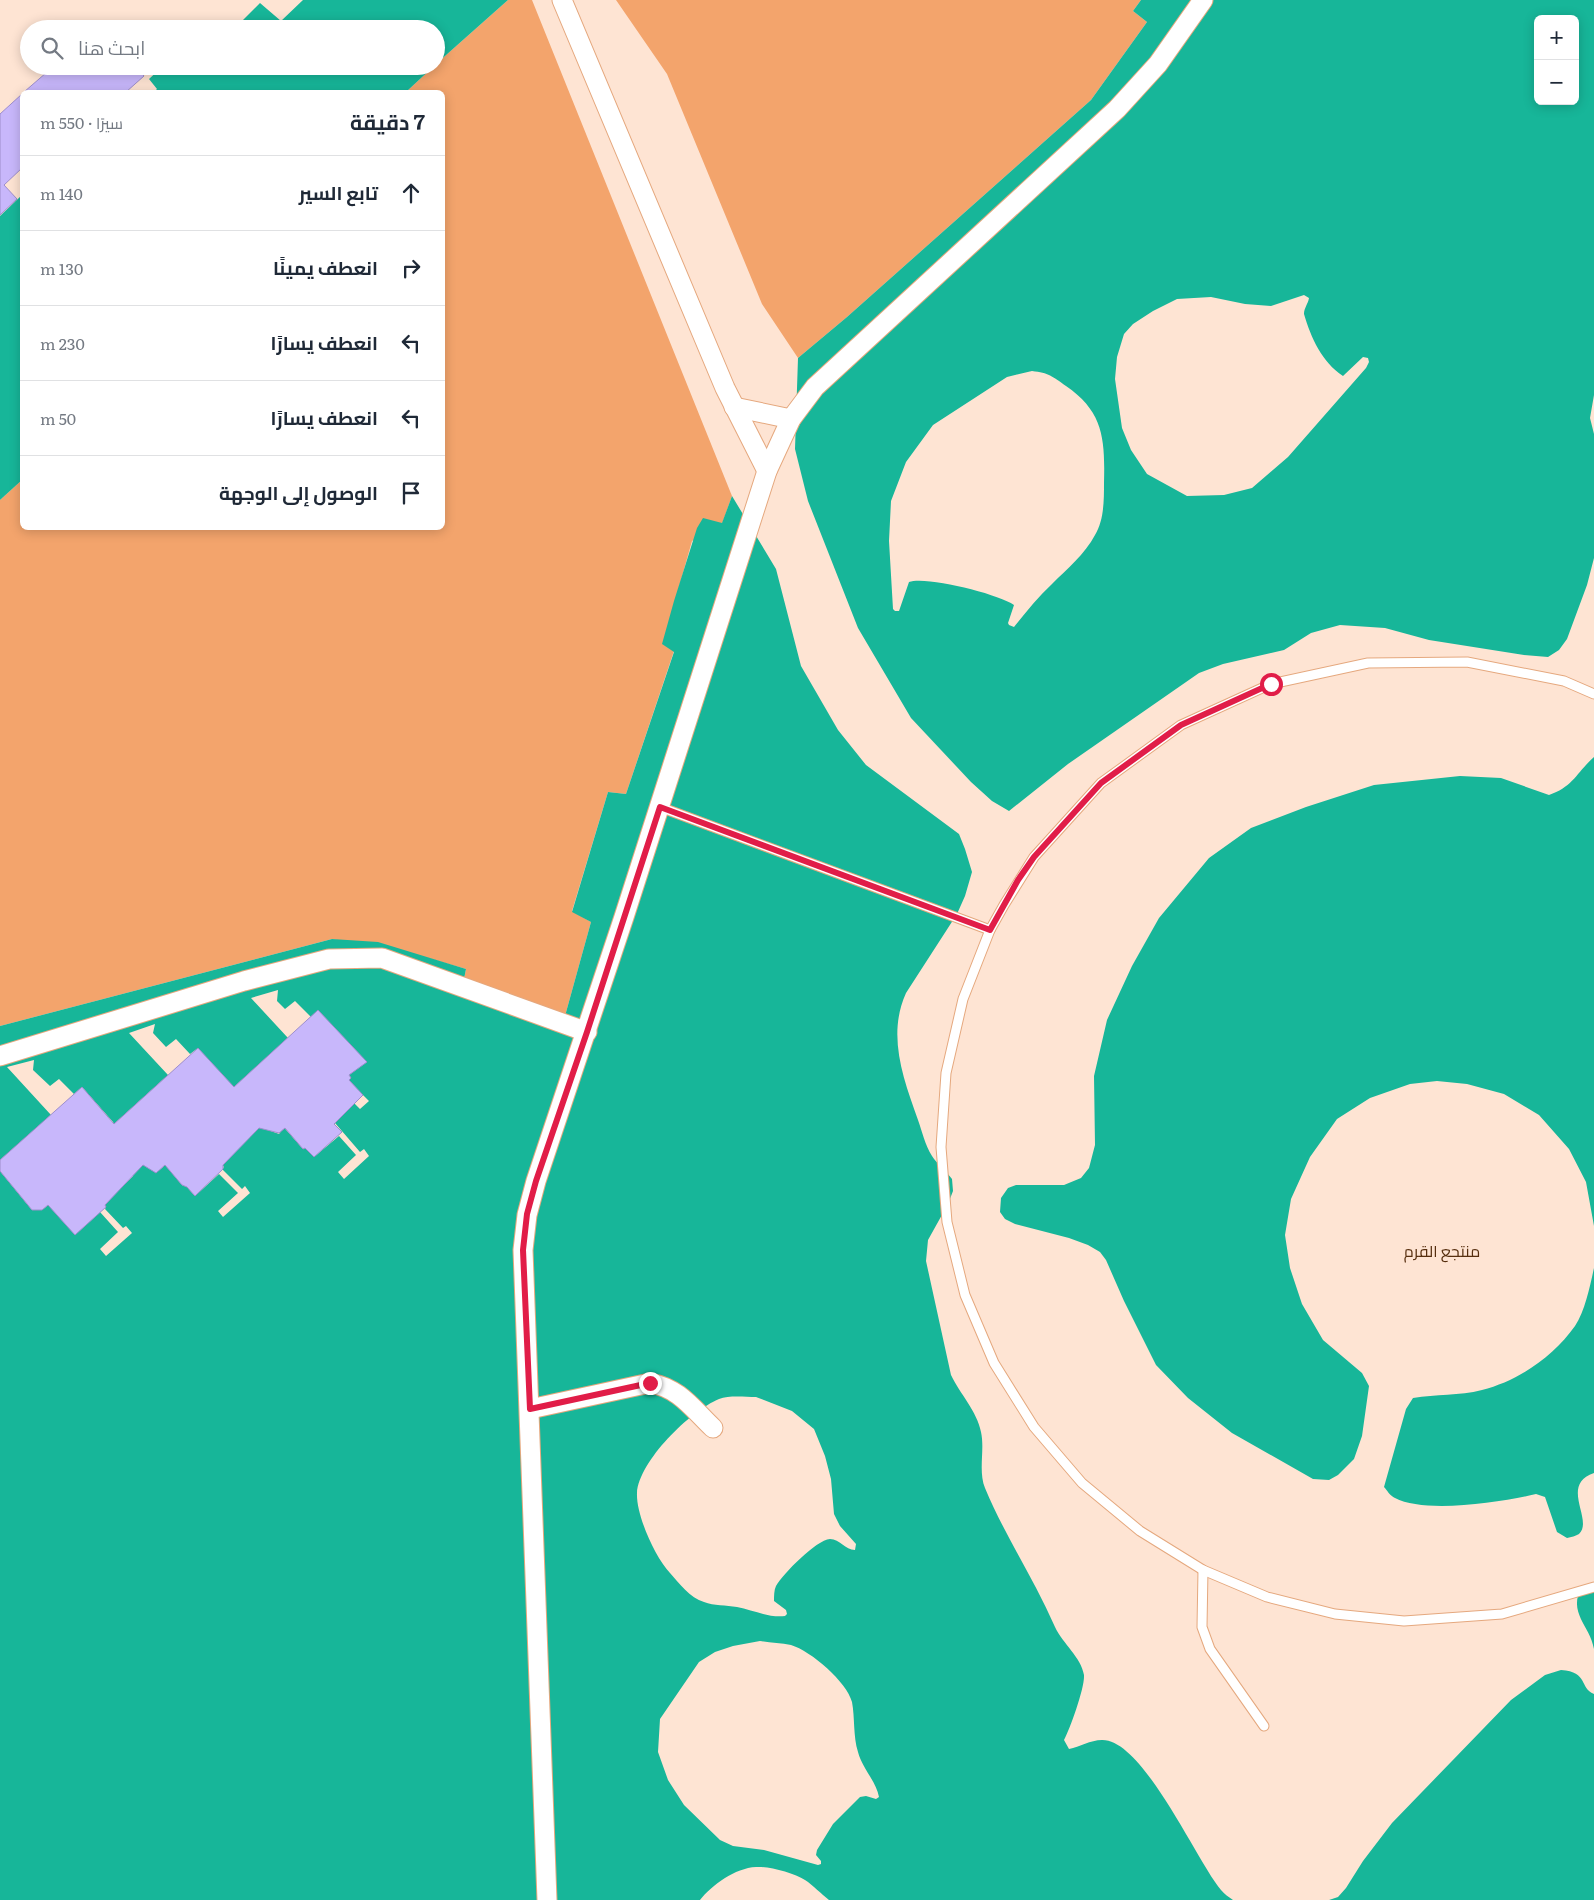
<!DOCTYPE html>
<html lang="ar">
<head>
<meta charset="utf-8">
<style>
	body { margin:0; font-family:Literata,Cairo,serif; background:#f6f6f7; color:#1f2937; direction:rtl }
	.controls { position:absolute; right:15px; top:15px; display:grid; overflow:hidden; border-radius:8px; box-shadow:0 2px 12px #0003 }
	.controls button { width:45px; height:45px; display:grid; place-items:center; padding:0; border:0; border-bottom:1px solid #e0e1e3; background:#fff; color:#1f2937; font:25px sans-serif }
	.stop { position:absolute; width:15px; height:15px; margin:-11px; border:4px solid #e11d48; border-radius:50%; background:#fff }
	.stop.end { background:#e11d48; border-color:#fff; box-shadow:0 1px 5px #0008 }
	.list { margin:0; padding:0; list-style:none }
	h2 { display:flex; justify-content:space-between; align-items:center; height:65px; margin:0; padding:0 20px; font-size:21px }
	h2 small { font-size:16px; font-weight:400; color:#747a83 }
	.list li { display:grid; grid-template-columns:32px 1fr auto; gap:15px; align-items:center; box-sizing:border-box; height:75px; padding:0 20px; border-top:1px solid #e0e1e3 }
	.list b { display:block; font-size:19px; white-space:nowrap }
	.list em { font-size:16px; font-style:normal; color:#747a83 }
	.icon { flex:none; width:28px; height:28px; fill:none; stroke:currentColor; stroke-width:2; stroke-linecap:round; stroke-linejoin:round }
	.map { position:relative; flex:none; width:1594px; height:1900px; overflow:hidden; direction:ltr }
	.search { position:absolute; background:#fff; box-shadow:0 2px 12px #0003; left:20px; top:20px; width:425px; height:55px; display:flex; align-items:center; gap:12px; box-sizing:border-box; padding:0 18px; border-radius:28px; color:#747a83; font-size:19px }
	.panel { position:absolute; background:#fff; box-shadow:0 2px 12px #0003; left:20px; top:90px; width:425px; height:440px; border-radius:8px; direction:rtl }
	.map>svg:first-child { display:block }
</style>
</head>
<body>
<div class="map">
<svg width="1594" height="1900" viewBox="0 0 1594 1900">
	<rect width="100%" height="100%" fill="#fee4d3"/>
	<!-- green -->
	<g fill="#f3a46c">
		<path d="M508,0H532L732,496L722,524L692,541L663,644L674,651L626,794L608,792L572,911L591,922L565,1016L463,984L466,969L428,958L332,939L0,1026V500L22,480V528H442V92H406L434,66H436V64Z"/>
		<path d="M616,0H1141L1133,11L1147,22L1091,100L847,317L798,358L762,304L667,74Z"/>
	</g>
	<!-- water -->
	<g fill="#17b699" fill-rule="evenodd">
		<path d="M303,0H508L436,64V29H234L260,3L281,21Z"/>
		<path d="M1141,0H1594V395L1590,418L1594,434V558L1587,585L1567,639L1559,650L1548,657L1524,655L1429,640L1385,628L1340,625L1311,633L1284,650L1223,664L1199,673L1068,764L1009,811L992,801L971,782L911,718L858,628L808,501L795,449L798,358L847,317L1091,100L1147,22L1133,11ZM1538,19H1575V101H1538ZM1304,295L1309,298C1308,304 1304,308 1304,314C1311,338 1322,362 1343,376L1363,357L1368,358L1369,362L1366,368L1288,457L1252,488L1224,495L1187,496L1147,474L1131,450L1122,428L1115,379L1117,357L1124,334L1133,324L1153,311L1177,299L1211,297L1245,304L1271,306ZM1032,371C1049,373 1052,376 1066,386C1104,412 1105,440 1104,483C1104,501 1104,520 1095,535C1085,554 1067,569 1052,584C1038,597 1026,612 1014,627L1009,625L1008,623L1014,605C998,594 927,576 909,582L899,611H895L893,609L889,541L891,501L906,462L933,425L1007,377Z"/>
		<path d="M163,66H434L406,92H154L157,89L149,79Z"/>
		<path d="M22,195V480L0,500V216Z"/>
		<path d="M732,496L776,569L801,666L838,730L866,765L959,834L965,849L972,872L965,896L957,914L906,993C887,1035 903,1078 918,1120C922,1131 925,1145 932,1156C937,1164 946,1171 952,1179L953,1191L948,1204L928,1240L926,1261L951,1375C960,1394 977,1411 981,1432C985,1450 978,1471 985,1488C1005,1536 1034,1579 1055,1627C1063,1644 1081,1657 1084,1675C1085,1687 1070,1729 1064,1740L1069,1749C1080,1747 1090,1740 1102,1740C1143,1739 1196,1860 1221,1890C1224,1894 1229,1897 1233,1900H829C821,1894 813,1885 805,1880C794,1873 768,1866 756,1867C735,1868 712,1885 700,1900H0V1026L332,939L378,942L466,969L463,984L565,1016L591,922L572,912L608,792L626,794L674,652L662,644L674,601L697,528L703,518L722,523ZM756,1397L792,1411L814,1429L825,1456L831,1479L834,1514L840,1526L856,1544L855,1550C845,1550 840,1539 830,1539C816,1540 783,1574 776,1586C774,1590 774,1596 774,1601L786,1610L787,1614L785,1616C769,1618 753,1610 737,1607C726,1605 714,1606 704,1602C690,1598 679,1583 670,1573C655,1557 636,1515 637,1493C639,1461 690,1411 719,1399C729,1395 745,1397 756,1397ZM760,1641C770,1643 781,1643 791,1645C811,1651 847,1682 852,1702C855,1718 853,1736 858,1752C862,1768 876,1781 879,1797L876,1799L866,1796L860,1797L833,1824L817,1850L816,1855L821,1861V1864L818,1865L764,1850L733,1846L720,1840L684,1805L668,1780L658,1752L660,1719L699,1662L715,1652L733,1646Z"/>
		<path d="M1594,757V1226L1586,1182L1569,1149L1539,1115L1504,1094L1467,1084L1437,1081L1410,1084L1370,1098L1337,1119L1310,1157L1291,1199L1285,1235L1290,1268L1302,1304L1323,1340L1362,1373L1369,1386L1362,1436L1354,1459L1338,1475L1329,1480L1313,1479L1232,1433L1188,1398L1156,1365L1124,1301L1106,1260L1100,1252L1088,1245L1069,1238L1015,1224L1005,1219L1000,1212L1001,1198L1008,1188L1016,1185H1064L1081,1178L1089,1168L1095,1145L1094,1076L1107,1020L1132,966L1159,918L1209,858L1251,828L1306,807L1374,785L1460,776L1501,778L1549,795C1573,787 1577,772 1594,757Z"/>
		<path d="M1594,1268V1473C1559,1485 1594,1520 1579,1534C1576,1536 1571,1537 1567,1538L1557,1532L1545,1497L1536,1494C1503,1502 1425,1514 1395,1498C1390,1496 1387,1490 1384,1487L1406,1409L1413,1398C1436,1394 1459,1396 1482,1390C1518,1381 1553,1357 1575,1326C1585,1311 1590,1286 1594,1268Z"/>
		<path d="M1594,1582V1649C1590,1625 1567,1613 1582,1586Z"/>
		<path d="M1561,1670C1589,1672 1579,1688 1594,1694V1900H1329L1338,1897L1346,1888L1363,1861L1392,1823L1511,1700L1545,1675Z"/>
	</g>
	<!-- pier -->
	<g fill="#fee4d3">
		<path d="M278,990L277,1001L285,1009L295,1001L311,1017L351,1078L347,1083L359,1091L369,1101L360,1109L350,1099L335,1123L360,1152L364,1149L369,1156L344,1179L338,1172L356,1155L339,1136L314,1157L305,1148L303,1149L281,1124L282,1130L279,1134L268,1130L235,1094V1086L288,1038L251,998Z"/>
		<path d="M155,1024L153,1033L166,1047L176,1039L190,1054L198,1048L250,1137L240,1147L231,1137L193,1134L224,1167L222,1169L242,1189L245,1186L250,1193L223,1217L218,1211L238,1193L219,1174L195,1196L187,1187L182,1185L162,1161L163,1167L158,1171L114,1124L168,1075L129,1033Z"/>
		<path d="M34,1060L33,1070L50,1086L59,1079L74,1094L82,1087L113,1122L117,1132L121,1164L133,1176L122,1187L81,1180L106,1207L105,1209L123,1228L126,1226L132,1233L106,1256L100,1249L118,1232L100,1212L48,1205L42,1210H32L0,1171V1160L51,1115L7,1067Z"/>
	</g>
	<!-- building -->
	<g fill="#c8b7fb" stroke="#9d8ecc">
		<path d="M54,66H136L144,76L126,92H24Z"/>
		<path d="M22,94V168L4,185L17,199L0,215V114Z"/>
		<path d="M318,1010L367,1062L349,1075L351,1078L349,1080L363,1095L334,1124L342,1132L314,1157L305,1148L303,1149L285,1128L279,1133L259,1128L223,1165V1169L195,1196L187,1187L182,1185L165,1165L156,1173L143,1165L105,1205L106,1207L75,1235L48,1205L42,1210H32L0,1171V1160L82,1087L114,1124L198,1048L234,1087Z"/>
	</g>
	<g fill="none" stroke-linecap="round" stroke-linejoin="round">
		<!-- lane casing -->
		<g stroke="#e5a87e" stroke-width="11">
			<g id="lane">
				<path d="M1594,694L1564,681L1467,662L1368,663L1271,684L1181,725L1101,783L1034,857L1004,905L990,930L963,999L946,1073L941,1147L947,1222L965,1295L994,1363L1034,1427L1082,1483L1140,1531L1203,1570L1267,1597L1335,1614L1404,1621L1502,1614L1594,1587"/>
				<path d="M660,807L990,930"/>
				<path d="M1203,1570L1202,1627L1210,1649L1264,1726"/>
			</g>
		</g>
		<!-- street casing -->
		<g stroke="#e5a87e" stroke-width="21">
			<g id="street">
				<path d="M562,0L725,388L767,471"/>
				<path d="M734,407L791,419"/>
				<path d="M0,1056L244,981L329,959L382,958L587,1032"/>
				<path d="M530,1409L650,1383C679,1388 692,1408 713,1428"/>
				<path d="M547,1900L523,1250L527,1215L536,1181L624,917L767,471L791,419L815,387L1117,109L1158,64L1203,0"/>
			</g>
		</g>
		<!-- lane -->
		<use href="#lane" stroke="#fff" stroke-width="9"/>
		<!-- street -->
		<use href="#street" stroke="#fff" stroke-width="19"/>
	</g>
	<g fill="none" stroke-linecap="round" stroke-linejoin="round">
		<!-- route -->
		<path stroke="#e11d48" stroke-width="6" d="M650,1383L530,1409L523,1250L527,1214L536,1181L587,1032L660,807L990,930L1018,880L1034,857L1101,783L1181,725L1271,684"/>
	</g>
	<g text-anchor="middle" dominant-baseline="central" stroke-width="4" stroke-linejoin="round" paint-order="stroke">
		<!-- neighbourhood labels -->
		<g font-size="16" fill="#562e0e" stroke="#fee4d3">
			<text x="1442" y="1250">منتجع القرم</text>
		</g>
	</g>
</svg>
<div class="controls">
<button>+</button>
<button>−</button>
</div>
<div class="stop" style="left:1271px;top:684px"></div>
<div class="stop end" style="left:650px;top:1383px"></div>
<div class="search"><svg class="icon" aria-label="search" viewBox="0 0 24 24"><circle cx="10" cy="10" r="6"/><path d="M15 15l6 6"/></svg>ابحث هنا</div>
<section class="panel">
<h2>7 دقيقة<small>سيرًا · 550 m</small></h2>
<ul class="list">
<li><svg class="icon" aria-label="ahead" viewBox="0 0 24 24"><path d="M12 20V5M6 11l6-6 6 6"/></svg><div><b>تابع السير</b></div><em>140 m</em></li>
<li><svg class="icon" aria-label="right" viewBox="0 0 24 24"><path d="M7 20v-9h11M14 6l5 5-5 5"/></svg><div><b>انعطف يمينًا</b></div><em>130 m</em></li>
<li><svg class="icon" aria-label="left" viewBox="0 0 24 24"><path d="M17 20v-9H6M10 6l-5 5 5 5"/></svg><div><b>انعطف يسارًا</b></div><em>230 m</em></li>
<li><svg class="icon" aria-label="left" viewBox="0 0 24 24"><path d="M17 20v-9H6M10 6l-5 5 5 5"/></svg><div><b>انعطف يسارًا</b></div><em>50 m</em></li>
<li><svg class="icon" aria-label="arrive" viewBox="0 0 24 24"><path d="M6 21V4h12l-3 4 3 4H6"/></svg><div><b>الوصول إلى الوجهة</b></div></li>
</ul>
</section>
</div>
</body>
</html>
